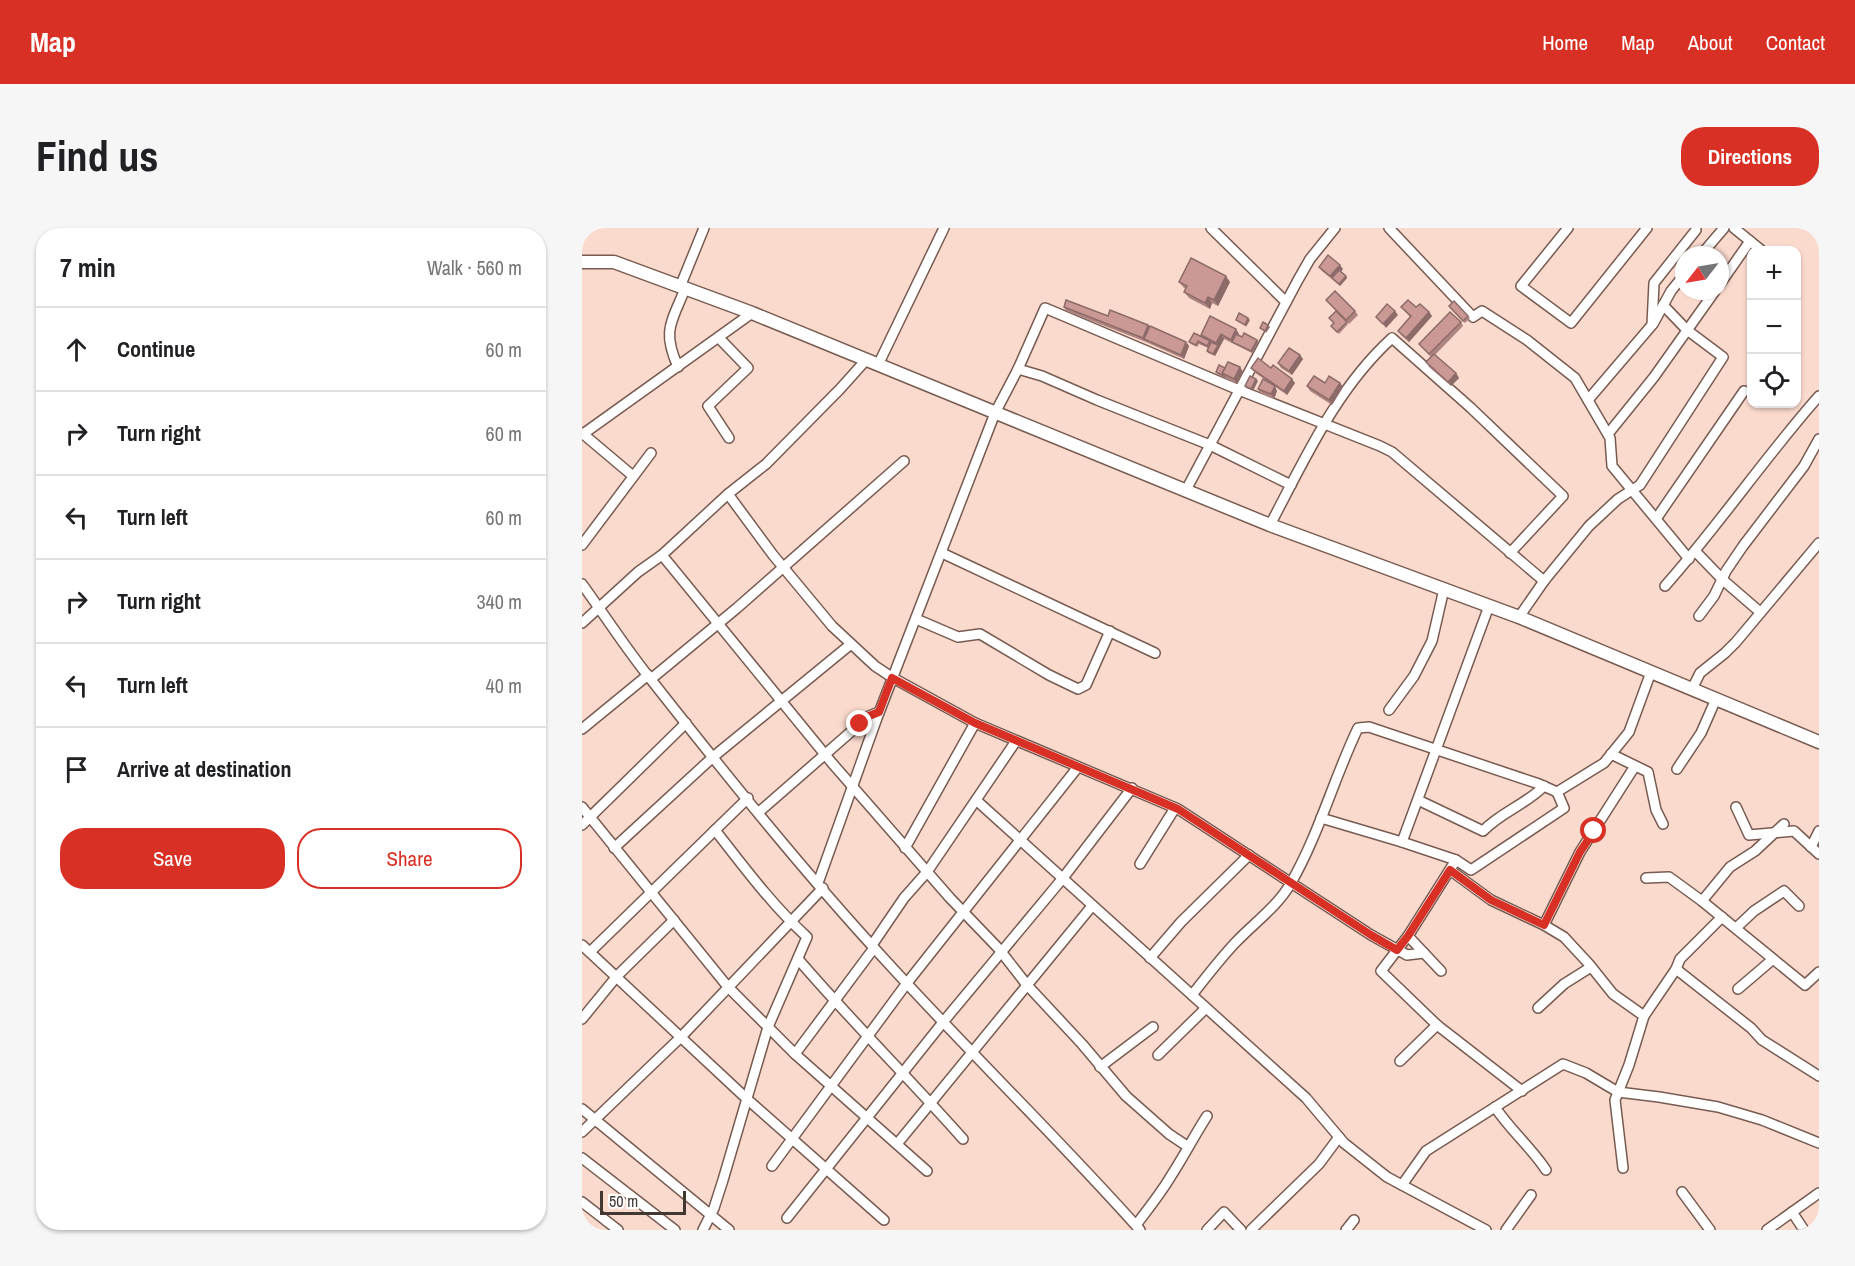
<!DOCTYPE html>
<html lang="en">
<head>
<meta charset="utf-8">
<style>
	body { margin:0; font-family:"Archivo Narrow",sans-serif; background:#f6f6f6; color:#202124 }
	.controls { position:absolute; right:18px; top:18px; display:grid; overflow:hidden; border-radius:12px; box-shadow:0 2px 4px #0004 }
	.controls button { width:54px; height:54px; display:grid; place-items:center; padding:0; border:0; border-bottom:2px solid #e0e0e0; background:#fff; color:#202124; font:30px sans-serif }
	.compass { position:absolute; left:1093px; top:18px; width:54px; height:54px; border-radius:50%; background:#fff; box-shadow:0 2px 4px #0004; rotate:239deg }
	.scale { position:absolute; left:18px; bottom:15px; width:86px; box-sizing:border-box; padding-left:6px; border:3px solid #433732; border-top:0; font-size:16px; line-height:21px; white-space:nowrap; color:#433732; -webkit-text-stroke:4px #fff; paint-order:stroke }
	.stop { position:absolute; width:18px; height:18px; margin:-14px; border:4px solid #d93025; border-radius:50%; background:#fff }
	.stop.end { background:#d93025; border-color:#fff; box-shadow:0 2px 6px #0008 }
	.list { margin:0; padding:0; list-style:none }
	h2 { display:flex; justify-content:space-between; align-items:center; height:78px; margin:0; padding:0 24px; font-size:26px }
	h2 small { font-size:20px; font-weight:400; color:#757577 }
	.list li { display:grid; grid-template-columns:39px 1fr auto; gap:18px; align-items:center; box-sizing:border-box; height:84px; padding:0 24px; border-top:2px solid #e0e0e0 }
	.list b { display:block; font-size:22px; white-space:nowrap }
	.list em { font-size:20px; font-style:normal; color:#757577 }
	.actions { display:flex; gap:12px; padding:18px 24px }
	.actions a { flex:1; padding:14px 0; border:2px solid #d93025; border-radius:24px; text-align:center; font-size:21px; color:#d93025 }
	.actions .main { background:#d93025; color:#fff }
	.icon { flex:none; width:33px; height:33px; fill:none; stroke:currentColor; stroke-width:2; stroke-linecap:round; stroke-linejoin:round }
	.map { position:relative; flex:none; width:1237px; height:1002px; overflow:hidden; border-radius:24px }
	header { display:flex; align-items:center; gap:36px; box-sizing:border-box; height:84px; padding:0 30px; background:#d93025; color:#fff }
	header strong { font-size:28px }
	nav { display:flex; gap:33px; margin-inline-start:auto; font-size:21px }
	.intro { display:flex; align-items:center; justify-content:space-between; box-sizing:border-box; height:144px; padding:0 36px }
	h1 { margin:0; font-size:42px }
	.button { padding:15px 27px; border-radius:24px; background:#d93025; color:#fff; font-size:21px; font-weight:700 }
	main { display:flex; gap:36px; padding:0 36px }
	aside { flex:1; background:#fff; border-radius:24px; box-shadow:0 2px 4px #0004 }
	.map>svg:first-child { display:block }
</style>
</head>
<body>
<header>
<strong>Map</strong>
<nav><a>Home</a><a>Map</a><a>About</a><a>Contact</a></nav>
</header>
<div class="intro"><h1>Find us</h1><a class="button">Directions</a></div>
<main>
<aside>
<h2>7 min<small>Walk · 560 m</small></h2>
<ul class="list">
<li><svg class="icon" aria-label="ahead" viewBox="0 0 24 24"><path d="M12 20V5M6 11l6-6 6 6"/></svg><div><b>Continue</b></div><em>60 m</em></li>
<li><svg class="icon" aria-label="right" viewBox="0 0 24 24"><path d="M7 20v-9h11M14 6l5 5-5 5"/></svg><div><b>Turn right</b></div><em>60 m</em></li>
<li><svg class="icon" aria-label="left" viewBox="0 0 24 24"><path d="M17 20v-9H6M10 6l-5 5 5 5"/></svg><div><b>Turn left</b></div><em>60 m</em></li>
<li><svg class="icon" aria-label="right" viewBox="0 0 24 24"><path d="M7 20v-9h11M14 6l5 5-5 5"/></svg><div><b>Turn right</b></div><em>340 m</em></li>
<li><svg class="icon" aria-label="left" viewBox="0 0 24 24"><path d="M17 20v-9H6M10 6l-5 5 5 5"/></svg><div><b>Turn left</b></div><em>40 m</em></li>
<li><svg class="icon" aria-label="arrive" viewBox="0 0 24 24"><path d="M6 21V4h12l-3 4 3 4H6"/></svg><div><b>Arrive at destination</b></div></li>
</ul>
<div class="actions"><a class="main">Save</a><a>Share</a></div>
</aside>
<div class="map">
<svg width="1237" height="1002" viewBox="0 0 1237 1002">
	<rect width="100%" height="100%" fill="#fbdace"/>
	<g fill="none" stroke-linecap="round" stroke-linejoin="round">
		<!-- minor casing -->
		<g stroke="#775b50" stroke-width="12">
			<g id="minor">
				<path d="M629,0L704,74"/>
				<path d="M807,0L891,89L900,83L945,112L993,150L1028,210L1030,238L1107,331"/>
				<path d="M986,0L939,58L989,95L1065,0"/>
				<path d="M1152,0L1179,22"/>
				<path d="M1119,27L1142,0"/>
				<path d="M1138,56L1168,13"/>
				<path d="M98,59L122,0"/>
				<path d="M1071,96L1089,63L1102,47"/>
				<path d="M137,110L166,140L126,178L147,210"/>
				<path d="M296,137L362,0"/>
				<path d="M96,139C80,103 89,95 103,61"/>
				<path d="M436,141L460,148L515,172L628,217L709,257"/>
				<path d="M1006,172L1070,97L1072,55L1114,2"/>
				<path d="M0,205L51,248"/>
				<path d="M1,206L170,85"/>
				<path d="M1026,206L1072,149L1133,63"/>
				<path d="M604,262L716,52L728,31L753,0"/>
				<path d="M146,266L191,327L250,398L293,438L311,450L393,495L596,581L789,707L825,727L842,725"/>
				<path d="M1074,291L1162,163"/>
				<path d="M688,297C723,231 754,161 810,110L889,180L981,268L928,325"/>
				<path d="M0,317L69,225"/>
				<path d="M1113,323L1141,352L1178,384"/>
				<path d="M360,325L573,425"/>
				<path d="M80,327L250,535L368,670L417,721L445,757L500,816L544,868L587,906L605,918"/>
				<path d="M0,356C21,385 41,416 63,444C141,543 220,642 305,734C388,825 476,910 558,1002"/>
				<path d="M1083,358C1137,297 1183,229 1237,168"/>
				<path d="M1117,388L1132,368L1144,343L1161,318L1222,238L1237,211"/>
				<path d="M937,389L962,353L1007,298L1036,271L1058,257L1141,129L1105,102L1081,77"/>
				<path d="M334,391L376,409L398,406L467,447L496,461L504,457L528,403"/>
				<path d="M0,395L56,344L80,327L146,266L184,236L258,161L284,132"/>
				<path d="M69,451L155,380L322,233"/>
				<path d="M1110,461L1118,445L1143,425L1154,414L1237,315"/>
				<path d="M807,482L832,448L850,413L862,361"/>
				<path d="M0,501L66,447"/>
				<path d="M1029,526L1066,544L1074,582L1081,596"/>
				<path d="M1095,541L1119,505L1134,471"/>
				<path d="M394,572L724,870L762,915L805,949L904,1002"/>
				<path d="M836,572L901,603C919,584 945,576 962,558"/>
				<path d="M0,579L146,759L213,826L345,943"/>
				<path d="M1154,579L1167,607L1212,603L1237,626"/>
				<path d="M177,584L287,488L297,484"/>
				<path d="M739,590L820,614"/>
				<path d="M0,597L104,495"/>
				<path d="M1229,619L1237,603"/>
				<path d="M32,620L131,529L269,416"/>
				<path d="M323,620L393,495"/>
				<path d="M874,632L889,642L982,580L975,564"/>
				<path d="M558,636L593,580"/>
				<path d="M868,642L909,672L962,697L982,709L1007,736L1031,766L1062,788"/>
				<path d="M1064,650L1087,649L1120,673L1223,757L1237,744"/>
				<path d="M236,655L295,490L413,185L436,141L463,80L657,162L798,218L810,224L962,353"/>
				<path d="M1120,673L1148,639L1173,623L1202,596"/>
				<path d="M962,697L998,624L1053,538"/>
				<path d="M1154,700L1172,683L1202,663L1217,678"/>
				<path d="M0,717L165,871L302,992"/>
				<path d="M290,717L322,670L345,644L434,513"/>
				<path d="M8,724L166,570"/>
				<path d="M568,730L599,694L667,627"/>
				<path d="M216,731C269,793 327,850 381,911"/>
				<path d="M1094,741L1169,800L1180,812L1237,848"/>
				<path d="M859,743L826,708L874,632L820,614L907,378"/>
				<path d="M1156,761L1190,732"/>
				<path d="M610,767C624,749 638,731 653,715C673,694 695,679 709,655C737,606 752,550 776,500L787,499L957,556L975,564L1022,535L1047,504L1069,444"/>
				<path d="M956,780L982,756L1009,739"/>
				<path d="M0,791L35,748L92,692"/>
				<path d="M855,797L940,863"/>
				<path d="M213,826L292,720"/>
				<path d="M576,827L624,780"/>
				<path d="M818,833L855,797L799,743L826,708"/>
				<path d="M518,839L571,799"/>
				<path d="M913,879C928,902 949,919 964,942"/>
				<path d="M0,881L147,1002"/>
				<path d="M0,904L99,809L241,660"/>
				<path d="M315,916L510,678"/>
				<path d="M0,930L93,1002"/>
				<path d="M190,938L325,755L496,539"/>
				<path d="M1041,940L1033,872L1047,837L1062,788L1094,741L1098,731L1140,689"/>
				<path d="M820,957L844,923L981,836L1004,845L1036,864L1077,869L1136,879L1180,892L1237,915"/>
				<path d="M1100,964L1128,1002"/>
				<path d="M0,974L36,1002"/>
				<path d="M1210,984L1222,1002"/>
				<path d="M205,990L362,793L481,650L550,560"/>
				<path d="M554,997C566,981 579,965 589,948C602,928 612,908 625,888"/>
				<path d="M121,1002L132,980L141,952L186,799L225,709C190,677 162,639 133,602"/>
				<path d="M625,1002L642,984L659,1002"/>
				<path d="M669,1002L737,936L757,909"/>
				<path d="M764,1002L772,992"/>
				<path d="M924,1002L949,967"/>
				<path d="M1185,1002L1237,965"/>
			</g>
		</g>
		<!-- tertiary casing -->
		<g stroke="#775b50" stroke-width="15">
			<path id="tertiary" d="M0,34H32L170,85L688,297L937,389L1237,514"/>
		</g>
		<!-- minor -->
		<use href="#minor" stroke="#fff" stroke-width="9"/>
		<!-- tertiary -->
		<use href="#tertiary" stroke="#fff" stroke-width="12"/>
	</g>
	<!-- wall -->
	<g fill="#ae8481">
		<path d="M737,39L761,41L759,43L765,50L758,58L740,43Z"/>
		<path d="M597,54H648L636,78L630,75L628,81L607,70L602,64L604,61L602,60Z"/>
		<path d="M744,72L773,83L776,87L767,96L755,83L766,96L757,106L749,98L752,95L747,90L754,83Z"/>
		<path d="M482,79L566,97L567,99L604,114L607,118L602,131L564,114L484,83Z"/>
		<path d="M819,79H834L847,84L850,88L827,114L819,107L816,103L828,89Z"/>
		<path d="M868,80L886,88L888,90L883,95Z"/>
		<path d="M879,94L881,98L853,127L874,145L877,150L869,158L847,139L844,134L849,129L837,116Z"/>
		<path d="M657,106L656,107L660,109L675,112L676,114L670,125L642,111L633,128L626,125L625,123L626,120L617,116L615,119L609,116L607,114L620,109L619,107Z"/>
		<path d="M718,127L721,131L710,147L699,140L696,135Z"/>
		<path d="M658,139L661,144L655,156L635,146L634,144L643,140Z"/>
		<path d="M669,140H689L713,155L705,167L672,144Z"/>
		<path d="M743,155H758L761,159L750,177L728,163L725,158Z"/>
		<path d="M676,161L695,163L692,171L678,165Z"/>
	</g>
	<!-- shaded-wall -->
	<g fill="#8d6b69">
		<path d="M758,37L761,41L752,52L748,48Z"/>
		<path d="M644,48L648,54L636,78L632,72Z"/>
		<path d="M764,48L765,50L758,58L757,56Z"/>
		<path d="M626,69L630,75L628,81L623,75Z"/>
		<path d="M813,83L816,87L804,100L801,96Z"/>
		<path d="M847,84L850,88L827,114L824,110Z"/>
		<path d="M666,90L668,92L664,99L663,97Z"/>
		<path d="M566,97L569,101L562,111L564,114L561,110Z"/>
		<path d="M686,97L688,99L684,105L683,103Z"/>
		<path d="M654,101L657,106L652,115L649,112Z"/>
		<path d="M639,106L642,111L633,128L631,126L636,117L634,115Z"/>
		<path d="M675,112L676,114L670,125L669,123Z"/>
		<path d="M604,114L607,118L602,131L599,127Z"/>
		<path d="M718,127L721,131L710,147L707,143Z"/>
		<path d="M658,139L661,144L655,156L652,151Z"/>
		<path d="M874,145L877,150L869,158L866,154Z"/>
		<path d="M674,151L676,153L671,163L669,161Z"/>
		<path d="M710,151L713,155L705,167L702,163Z"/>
		<path d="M758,155L761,159L750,177L747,172Z"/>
		<path d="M693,158L695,163L692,171L689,166Z"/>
	</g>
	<!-- building -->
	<g fill="#ca9996" stroke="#8d6b69" stroke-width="1.5">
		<path d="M746,27L758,37L748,48L737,39Z"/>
		<path d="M609,30L644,48L632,72L626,69L623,75L602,64L605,58L597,54Z"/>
		<path d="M757,42L764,48L757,56L750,50Z"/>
		<path d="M753,63L773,83L764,92L744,72Z"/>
		<path d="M484,72L526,88L528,82L566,97L561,110L482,79Z"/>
		<path d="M826,72L834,79L838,76L847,84L824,110L816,103L829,88L819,79Z"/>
		<path d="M872,73L886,88L881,93L867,78Z"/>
		<path d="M805,76L813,83L801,96L794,89Z"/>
		<path d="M754,83L765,94L755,104L749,98L752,95L747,90Z"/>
		<path d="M868,84L879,94L847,126L837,116Z"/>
		<path d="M657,85L666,90L663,97L654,92Z"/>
		<path d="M628,88L654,101L649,112L639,106L634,115L619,107Z"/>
		<path d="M681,94L686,97L683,103L678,100Z"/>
		<path d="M568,98L604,114L599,127L562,111Z"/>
		<path d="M612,105L628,113L625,118L616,113L614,117L607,114Z"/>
		<path d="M662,105L675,112L669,123L650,114L654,106L660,109Z"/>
		<path d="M629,114L636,117L631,126L625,123Z"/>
		<path d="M707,120L718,127L707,143L696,135Z"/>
		<path d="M852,126L874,145L866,154L844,134Z"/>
		<path d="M676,130L689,140L691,137L710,151L702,163L669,140Z"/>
		<path d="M646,134L658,139L652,151L640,145Z"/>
		<path d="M637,137L643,140L640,145L642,148L634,144Z"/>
		<path d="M668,148L674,151L669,161L663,158Z"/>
		<path d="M732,148L743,155L747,148L758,155L747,172L725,158Z"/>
		<path d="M681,151L693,158L689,166L676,161Z"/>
	</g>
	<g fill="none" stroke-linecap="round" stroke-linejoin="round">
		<!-- route -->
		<path stroke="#d93025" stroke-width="8" d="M278,496L287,488L297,484L310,450L393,495L596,581L789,707L815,722L826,708L868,642L909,672L962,697L998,624L1012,603"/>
	</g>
</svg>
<div class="controls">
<button>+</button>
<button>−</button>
<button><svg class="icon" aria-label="locate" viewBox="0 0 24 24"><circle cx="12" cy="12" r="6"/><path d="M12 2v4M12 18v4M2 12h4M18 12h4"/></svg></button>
</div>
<svg class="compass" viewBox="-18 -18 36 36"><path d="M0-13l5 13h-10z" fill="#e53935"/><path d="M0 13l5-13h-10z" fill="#757577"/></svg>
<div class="scale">50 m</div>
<div class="stop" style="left:1012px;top:603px"></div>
<div class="stop end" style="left:278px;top:496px"></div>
</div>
</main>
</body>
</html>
